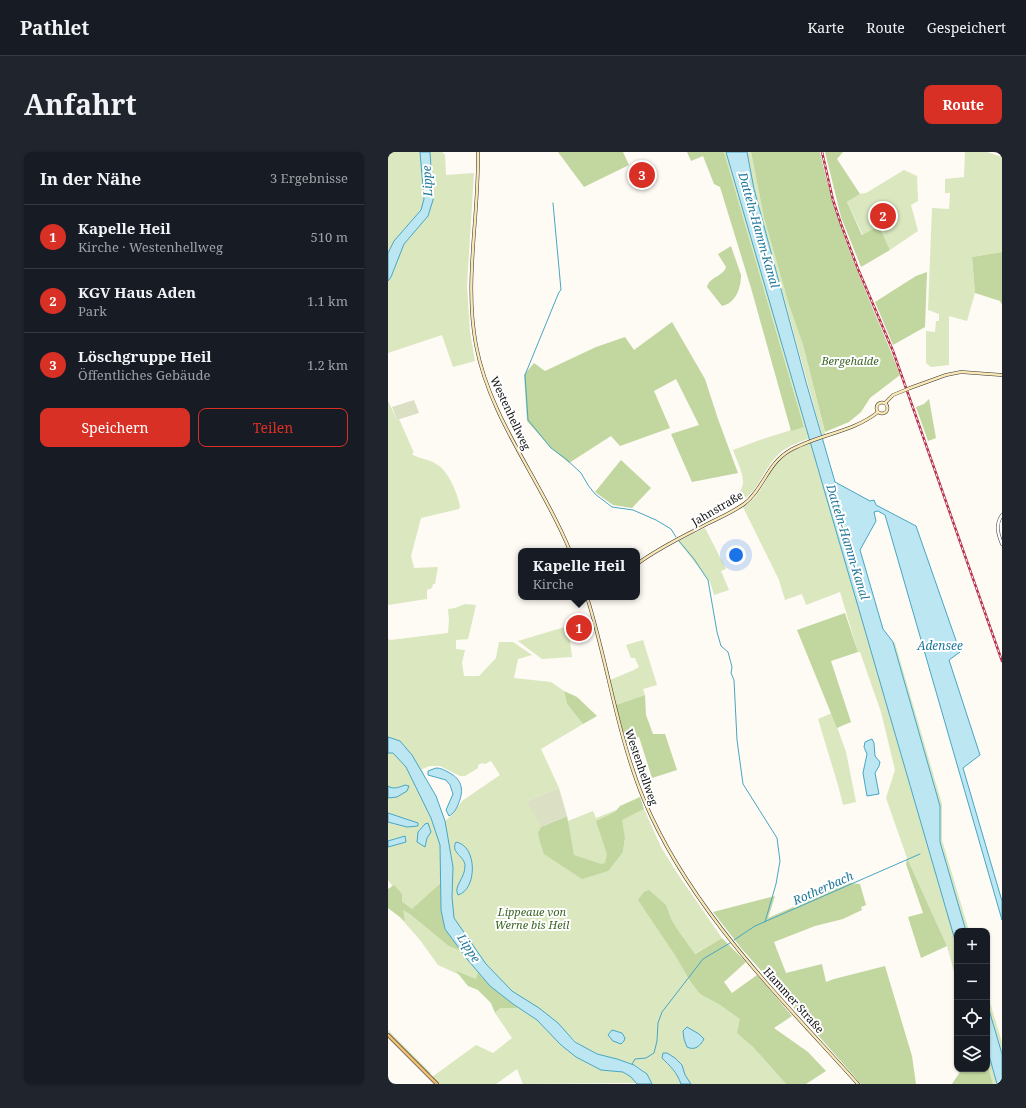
<!DOCTYPE html>
<html lang="de">
<head>
<meta charset="utf-8">
<style>
	body { margin:0; font-family:"Noto Serif",serif; background:#20242c; color:#f1f3f6 }
	.controls { position:absolute; right:12px; bottom:12px; display:grid; overflow:hidden; border-radius:8px; box-shadow:0 1px 3px #0004 }
	.controls button { width:36px; height:36px; display:grid; place-items:center; padding:0; border:0; border-bottom:1px solid #363941; background:#171b24; color:#f1f3f6; font:20px sans-serif }
	.you { position:absolute; left:348px; top:403px; width:14px; height:14px; margin:-10px; border:3px solid #fff; border-radius:50%; background:#1a73e8; box-shadow:0 0 0 6px #1a73e833 }
	.badge { display:grid; place-items:center; width:26px; height:26px; border-radius:50%; background:#d93025; color:#fff; font-size:13px; font-weight:700 }
	.pin { position:absolute; translate:-50% -50%; border:2px solid #fff; box-shadow:0 1px 4px #0006 }
	.popup { position:absolute; left:130px; top:396px; width:122px; height:52px; box-sizing:border-box; display:grid; place-content:center; border-radius:8px; background:#171b24; filter:drop-shadow(0 1px 3px #0005); font-size:13px; white-space:nowrap; color:#9ea1a6 }
	.popup b { font-size:15px; color:#f1f3f6 }
	.popup::after { content:''; position:absolute; left:50%; top:100%; margin-left:-8px; border:8px solid transparent; border-top-color:#171b24 }
	.list { margin:0; padding:0; list-style:none }
	h2 { display:flex; justify-content:space-between; align-items:center; height:52px; margin:0; padding:0 16px; font-size:17px }
	h2 small { font-size:13px; font-weight:400; color:#9ea1a6 }
	.list li { display:grid; grid-template-columns:26px 1fr auto; gap:12px; align-items:center; box-sizing:border-box; height:64px; padding:0 16px; border-top:1px solid #363941 }
	.list b { display:block; font-size:15px; white-space:nowrap }
	.list p { margin:0; font-size:13px; white-space:nowrap; color:#9ea1a6 }
	.list em { font-size:13px; font-style:normal; color:#9ea1a6 }
	.actions { display:flex; gap:8px; padding:12px 16px }
	.actions a { flex:1; padding:9px 0; border:1px solid #d93025; border-radius:8px; text-align:center; font-size:14px; color:#d93025 }
	.actions .main { background:#d93025; color:#fff }
	.icon { flex:none; width:22px; height:22px; fill:none; stroke:currentColor; stroke-width:2; stroke-linecap:round; stroke-linejoin:round }
	.map { position:relative; flex:none; width:614px; height:932px; overflow:hidden; border-radius:8px }
	header { display:flex; align-items:center; gap:24px; box-sizing:border-box; height:56px; padding:0 20px; background:#171b24; border-bottom:1px solid #363941 }
	header strong { font-size:19px }
	nav { display:flex; gap:22px; margin-inline-start:auto; font-size:14px }
	.intro { display:flex; align-items:center; justify-content:space-between; box-sizing:border-box; height:96px; padding:0 24px }
	h1 { margin:0; font-size:28px }
	.button { padding:10px 18px; border-radius:8px; background:#d93025; color:#fff; font-size:14px; font-weight:700 }
	main { display:flex; gap:24px; padding:0 24px }
	aside { flex:1; background:#171b24; border-radius:8px; box-shadow:0 1px 3px #0004 }
	.map>svg:first-child { display:block }
</style>
</head>
<body>
<header>
<strong>Pathlet</strong>
<nav><a>Karte</a><a>Route</a><a>Gespeichert</a></nav>
</header>
<div class="intro"><h1>Anfahrt</h1><a class="button">Route</a></div>
<main>
<aside>
<h2>In der Nähe<small>3 Ergebnisse</small></h2>
<ul class="list">
<li><span class="badge">1</span><div><b>Kapelle Heil</b><p>Kirche · Westenhellweg</p></div><em>510 m</em></li>
<li><span class="badge">2</span><div><b>KGV Haus Aden</b><p>Park</p></div><em>1.1 km</em></li>
<li><span class="badge">3</span><div><b>Löschgruppe Heil</b><p>Öffentliches Gebäude</p></div><em>1.2 km</em></li>
</ul>
<div class="actions"><a class="main">Speichern</a><a>Teilen</a></div>
</aside>
<div class="map">
<svg width="614" height="932" viewBox="0 0 614 932">
	<rect width="100%" height="100%" fill="#fefaf4"/>
	<!-- green -->
	<g fill="#dae7bf" fill-rule="evenodd">
		<path d="M0,0H54L57,3L58,23L86,21L79,134L82,180L87,209L65,215L54,183L0,201Z"/>
		<path d="M336,0H338L569,795V831L559,794L519,706L498,646L507,618L493,560L472,500H470L452,440L418,453L414,442L397,448L391,428L355,355C359,352 364,349 367,345C375,336 379,325 385,316C393,303 407,297 421,292L420,287C408,291 395,296 387,306C377,316 366,347 352,348C349,341 355,337 355,330C355,320 348,307 345,298L372,288L416,274Z"/>
		<path d="M359,0H363L376,66L401,153L415,193L438,285L435,287L366,37Z"/>
		<path d="M577,0H599L614,5V100L584,105L587,141L579,169L561,164V213L543,215L538,211V179L547,180L548,169H551V162L540,158L544,56L561,57L562,41H557V27L576,25Z"/>
		<path d="M516,18L529,24L530,49L523,53L530,79L502,98L491,74L475,83L459,50L472,42L478,41Z"/>
		<path d="M0,249L9,268L11,267L26,301H24L25,303C32,307 41,307 48,312C60,318 70,342 72,355L71,357L33,366L23,404L26,416L50,415L47,432H45L44,436L39,438V447L0,453Z"/>
		<path d="M317,376L338,417L333,419L341,438L326,443L322,430L290,389Z"/>
		<path d="M77,452L88,453L80,487L68,488V497L77,498L74,511L76,524H91L108,506L111,490H125L144,503L130,507L126,526L163,530L176,539L179,552L195,572L153,597L171,636L139,649L148,658L157,675L180,669L205,659L208,666L228,658L231,667L226,710L235,700L237,686L233,668L256,657L273,695L289,721L334,786L306,802L289,806L302,829L312,842L332,853L353,867L350,881L365,895L398,932H264C262,929 261,924 258,921C245,908 226,908 210,902C197,898 186,889 177,879L170,885L237,914L249,931L135,932L129,917L108,932H51L44,925L88,893L105,901L124,886L107,861L109,859L99,846L74,824L50,813L32,788L10,763L6,736L0,728V485V487L2,488L60,481L61,469L60,457L67,456ZM103,609L112,623L74,649L64,663L57,669C52,650 40,635 34,617L42,614H52L72,624H77L90,616V613L94,611L97,612Z"/>
		<path d="M180,474L184,505L154,507L130,489Z"/>
		<path d="M255,488L269,533L255,537L257,543L228,553L222,528L246,518L251,515L247,506H243L238,493Z"/>
		<path d="M505,490L507,491L554,652V688L581,779H578L552,690V654Z"/>
		<path d="M444,561L458,600L468,650L455,653L450,633L430,567Z"/>
		<path d="M599,841L614,890V902L599,850Z"/>
		<path d="M0,878L43,921L41,922L7,888L6,886L0,881Z"/>
		<path d="M599,897L609,932H605L599,911Z"/>
	</g>
	<!-- forest -->
	<g fill="#c1d79f">
		<path d="M170,0H235L241,13L196,35Z"/>
		<path d="M299,0H336L416,275L403,279L363,136L332,35L326,32L315,4L303,9Z"/>
		<path d="M363,0H432C442,46 457,90 475,133C487,163 501,193 512,223L482,246L473,260L461,270L437,280L415,193L401,153L376,66Z"/>
		<path d="M437,0H455L449,7L472,42L459,50L474,83L491,74L502,98L473,115L453,65Z"/>
		<path d="M343,94L353,123C353,136 348,151 334,154L319,135C321,125 336,124 338,115L330,102Z"/>
		<path d="M614,100V153L612,149L587,141L584,105Z"/>
		<path d="M539,120L537,175L505,193L487,150L528,124Z"/>
		<path d="M284,170L317,227L330,267L350,321L304,330L283,282L311,273L288,227L266,239L282,276L232,294L223,284L181,311L162,295L139,269L136,223L146,211L157,219L208,195L237,185L246,198Z"/>
		<path d="M541,247L548,286L540,289L528,255L536,252Z"/>
		<path d="M233,308L263,336L244,356L225,353L207,340Z"/>
		<path d="M457,461L470,500L443,509L463,570L449,576L409,478Z"/>
		<path d="M176,539L189,545L209,564L195,572L179,552Z"/>
		<path d="M257,543L258,563L265,582H277L289,618L264,626L251,585L238,590L228,553Z"/>
		<path d="M252,645L256,657L234,668L237,686L235,700L220,719L194,727L156,702L152,690L150,681L153,675L179,664L186,703L213,712L217,711L219,702L208,669L227,660L232,654Z"/>
		<path d="M519,706L559,794L533,806L520,765L535,761L518,712Z"/>
		<path d="M460,731L472,732L478,753L473,755L474,758L455,767L427,774L386,790L398,821L434,812L438,830L446,827L497,814L524,904L528,932H473L353,796L325,760L387,744L380,766Z"/>
		<path d="M52,732L53,758L57,777L73,799L61,794L22,762L15,758L17,769L0,756V737L6,733L14,742V750L24,757Z"/>
		<path d="M261,738L278,753L283,767L291,780L307,802L334,786L358,810L336,830L344,841L369,823L404,864L386,876L420,900L438,919L418,932H398L365,895L349,881L352,867L332,853L312,842L302,829L287,803L250,748L256,740Z"/>
		<path d="M68,819L88,827L90,821L102,834L130,856H112L107,861L103,851L90,838L80,834Z"/>
		<path d="M599,911L605,932H564L574,917H599Z"/>
	</g>
	<!-- cemetery -->
	<g fill="#dbe0c5">
		<path d="M26,248L31,261L9,268L4,255Z"/>
		<path d="M171,636L179,664L153,675L139,649Z"/>
	</g>
	<!-- water -->
	<g fill="#bce6f2" stroke="#48a6c4">
		<path d="M32,0H42L45,48L40,64L16,92L3,125L0,129V101L6,89L33,58L36,47Z"/>
		<path d="M338,0H359L366,37L418,230L447,330L482,349L486,348L488,353L528,374L572,500L561,508L592,603L575,616L614,749V768L497,363L490,359L486,360L488,369L472,398L495,477L505,490L552,654V690L578,779H569V795Z"/>
		<path d="M0,585L12,589L24,603L48,644L57,669L65,715L64,745L66,766L98,812L124,839L151,856L170,871L187,890L209,902L229,907L246,913L259,922L264,932H249L243,925L235,920L213,918L188,905L173,893L149,868L125,852L102,834L79,807L57,777L53,758L52,693L43,666L18,615L5,601H0Z"/>
		<path d="M484,587L486,591L487,604L492,610L491,614L487,621L491,642L479,644L475,621L479,602L476,595L477,590Z"/>
		<path d="M48,616C53,616 56,618 60,620C76,628 76,640 69,655C67,659 65,662 61,664L58,658L65,642L62,633L58,628L40,623V619Z"/>
		<path d="M17,633L21,634L19,639L9,645L0,646V634C5,638 12,635 17,633Z"/>
		<path d="M0,661L30,671V674L19,675L0,670Z"/>
		<path d="M40,671L43,680L39,686L37,695L29,690L30,680L37,672Z"/>
		<path d="M17,684L18,690L0,695V689Z"/>
		<path d="M68,690C90,694 89,738 70,743C65,734 77,727 77,714C77,704 62,701 68,690Z"/>
		<path d="M599,851L614,902V932H609L599,896Z"/>
		<path d="M299,875L311,882L316,887C312,894 307,899 299,895L296,887L295,879Z"/>
		<path d="M224,878L234,881L237,886L236,889L233,892L225,889L220,883Z"/>
		<path d="M275,901H279L287,906L294,913L297,923L303,932H293C289,920 282,914 274,906Z"/>
	</g>
	<g fill="none" stroke-linecap="round" stroke-linejoin="round">
		<!-- stream -->
		<g stroke="#48a6c4" stroke-width="1">
			<path d="M165,51L173,138L171,140L137,223L140,268L163,296L178,307L193,321L200,333L207,342L224,355L245,358L268,368L283,377L288,385"/>
			<path d="M291,389L306,407L320,428L329,480L333,494L340,500L344,515L343,521L346,528L349,588L355,632L389,686L392,709L388,732L377,770"/>
			<path d="M346,788L367,774L532,702"/>
			<path d="M244,912L247,907L258,906L266,901L269,889L270,871L274,860L315,807L342,791"/>
		</g>
		<!-- tertiary casing -->
		<g stroke="#434343" stroke-width="3.5">
			<path id="tertiary" d="M614,363C607,373 610,382 614,392"/>
		</g>
		<!-- secondary casing -->
		<g stroke="#323232" stroke-width="3.5">
			<g id="secondary">
				<path d="M90,0C91,65 76,129 88,193C102,268 154,329 182,399"/>
				<path d="M522,236L558,223L573,220L614,223"/>
				<circle cx="494" cy="256" r="5.5"/>
				<path d="M497,251L505,243L515,239"/>
				<path d="M249,412C272,395 296,384 321,371C333,365 345,360 356,352C375,338 379,312 401,299C428,283 466,280 490,260"/>
				<path d="M199,445C220,512 229,583 256,648C303,759 391,844 470,932"/>
			</g>
		</g>
		<!-- primary casing -->
		<g stroke="#212121" stroke-width="4">
			<path id="primary" d="M0,883L49,932"/>
		</g>
		<!-- tertiary -->
		<use href="#tertiary" stroke="#fff" stroke-width="2.5"/>
		<!-- secondary -->
		<use href="#secondary" stroke="#f9e7b4" stroke-width="2.5"/>
		<!-- primary -->
		<use href="#primary" stroke="#efbd73" stroke-width="3"/>
		<!-- rail casing -->
		<g stroke="#b7314c" stroke-width="2.5">
			<path id="rail" d="M434,0L445,48L453,72L470,117L505,199L614,509"/>
		</g>
		<!-- rail -->
		<use href="#rail" stroke="#fff" stroke-width="1" stroke-dasharray="3" stroke-linecap="butt"/>
		<!-- secondary-bridge casing -->
		<g stroke="#323232" stroke-width="3.5" stroke-linecap="butt">
			<path id="secondary-bridge" d="M515,239L522,236"/>
		</g>
		<!-- secondary-bridge -->
		<use href="#secondary-bridge" stroke="#f9e7b4" stroke-width="2.5"/>
	</g>
	<g text-anchor="middle" dominant-baseline="central" stroke-width="4" stroke-linejoin="round" paint-order="stroke">
		<!-- park labels -->
		<g font-size="11" font-style="italic" fill="#3b6424" stroke="#fff">
			<text x="462" y="208">Bergehalde</text>
			<text x="144" y="759">Lippeaue von<tspan x="144" dy="13">Werne bis Heil</tspan></text>
		</g>
		<!-- street labels -->
		<g font-size="11" fill="#101010" stroke="#fff">
			<text transform="translate(123 261) rotate(65)">Westenhellweg</text>
			<text transform="translate(329 356) rotate(-30)">Jahnstraße</text>
			<text transform="translate(254 615) rotate(71)">Westenhellweg</text>
			<text transform="translate(406 848) rotate(48)">Hammer Straße</text>
		</g>
		<!-- water labels -->
		<g font-size="12" font-style="italic" fill="#21789a" stroke="#fff">
			<text transform="translate(39 29) rotate(-93)">Lippe</text>
			<text transform="translate(371 78) rotate(74)">Datteln-Hamm-Kanal</text>
			<text transform="translate(460 390) rotate(73)">Datteln-Hamm-Kanal</text>
			<text x="552" y="493">Adensee</text>
			<text transform="translate(435 736) rotate(-24)">Rotherbach</text>
			<text transform="translate(81 796) rotate(57)">Lippe</text>
		</g>
	</g>
</svg>
<div class="controls">
<button>+</button>
<button>−</button>
<button><svg class="icon" aria-label="locate" viewBox="0 0 24 24"><circle cx="12" cy="12" r="6"/><path d="M12 2v4M12 18v4M2 12h4M18 12h4"/></svg></button>
<button><svg class="icon" aria-label="layers" viewBox="0 0 24 24"><path d="M12 4l9 5-9 5-9-5zM3 14l9 5 9-5"/></svg></button>
</div>
<div class="you"></div>
<div class="pin badge" style="left:191px;top:476px">1</div>
<div class="popup"><b>Kapelle Heil</b>Kirche</div>
<div class="pin badge" style="left:495px;top:64px">2</div>
<div class="pin badge" style="left:254px;top:23px">3</div>
</div>
</main>
</body>
</html>
